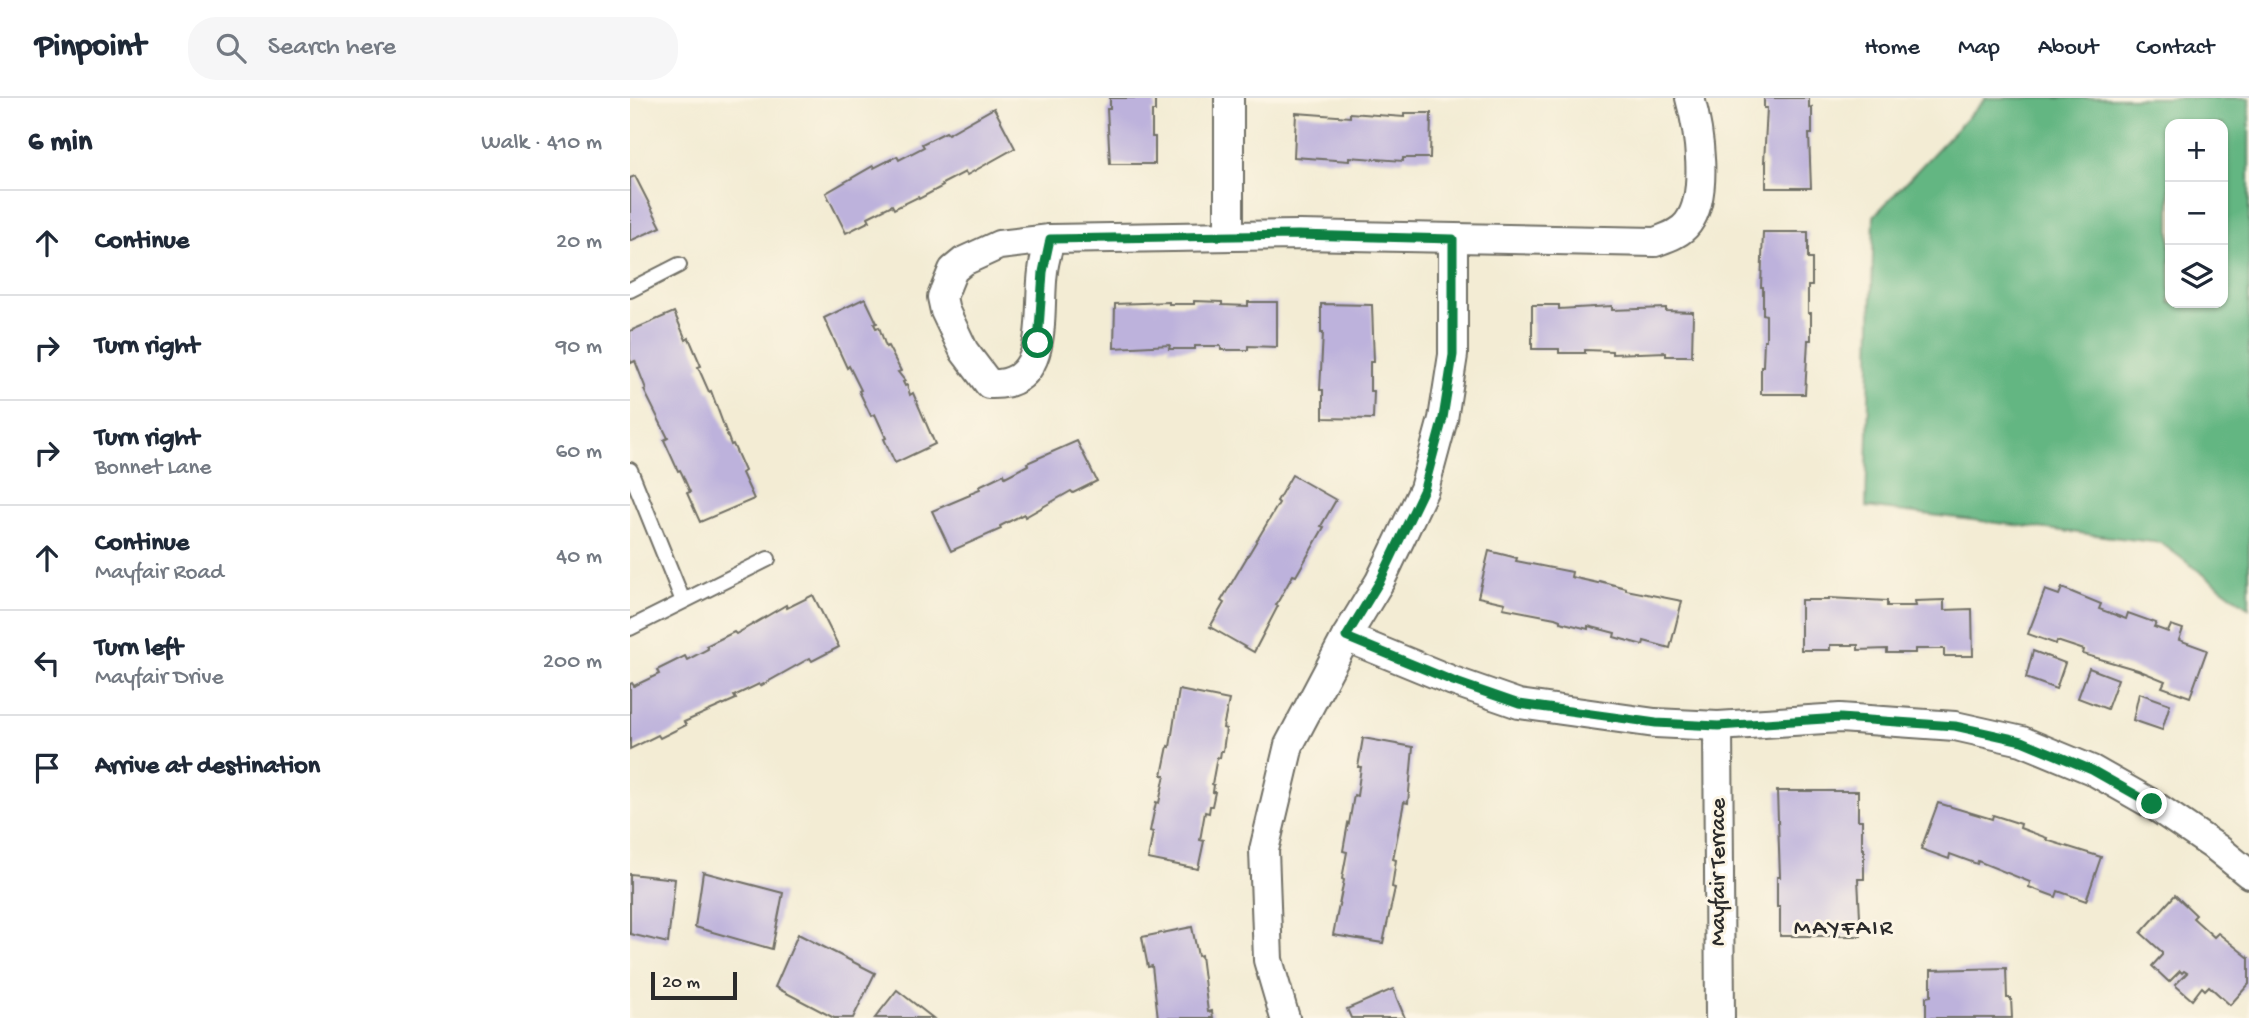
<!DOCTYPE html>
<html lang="en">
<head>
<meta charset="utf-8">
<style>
	body { margin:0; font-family:"Gochi Hand",sans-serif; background:#f6f6f7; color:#1f2937 }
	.controls { position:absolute; right:21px; top:21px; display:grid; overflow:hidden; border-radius:14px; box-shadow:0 2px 5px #0004 }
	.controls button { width:63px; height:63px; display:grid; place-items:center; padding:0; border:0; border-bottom:2px solid #e0e1e3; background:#fff; color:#1f2937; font:35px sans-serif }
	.scale { position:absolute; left:21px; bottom:18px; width:86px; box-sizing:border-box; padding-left:7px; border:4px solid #2b2b2b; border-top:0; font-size:19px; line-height:24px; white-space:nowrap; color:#2b2b2b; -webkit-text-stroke:5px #fcf5e5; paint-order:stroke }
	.stop { position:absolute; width:21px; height:21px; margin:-16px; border:5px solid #0b8043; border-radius:50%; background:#fff }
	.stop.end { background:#0b8043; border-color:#fff; box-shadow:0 2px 7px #0008 }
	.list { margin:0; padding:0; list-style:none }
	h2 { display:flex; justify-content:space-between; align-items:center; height:91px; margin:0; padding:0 28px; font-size:30px }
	h2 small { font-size:23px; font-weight:400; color:#747a83 }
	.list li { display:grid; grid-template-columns:46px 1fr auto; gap:21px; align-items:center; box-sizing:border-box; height:105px; padding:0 28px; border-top:2px solid #e0e1e3 }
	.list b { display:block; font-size:26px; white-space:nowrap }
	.list p { margin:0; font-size:23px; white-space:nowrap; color:#747a83 }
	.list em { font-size:23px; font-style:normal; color:#747a83 }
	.icon { flex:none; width:38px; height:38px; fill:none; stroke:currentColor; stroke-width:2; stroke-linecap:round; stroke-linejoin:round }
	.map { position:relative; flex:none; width:1619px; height:920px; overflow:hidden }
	header { display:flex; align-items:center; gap:42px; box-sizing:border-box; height:98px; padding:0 35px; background:#fff; border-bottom:2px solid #e0e1e3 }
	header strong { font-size:33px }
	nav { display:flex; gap:38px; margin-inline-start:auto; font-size:24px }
	.search { width:490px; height:63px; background:#f6f6f7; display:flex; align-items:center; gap:18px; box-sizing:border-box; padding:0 24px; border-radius:28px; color:#747a83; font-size:26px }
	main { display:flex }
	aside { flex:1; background:#fff }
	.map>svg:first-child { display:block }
</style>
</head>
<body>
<header>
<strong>Pinpoint</strong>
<div class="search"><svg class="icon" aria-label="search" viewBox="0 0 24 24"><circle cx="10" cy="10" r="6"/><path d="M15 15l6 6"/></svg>Search here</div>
<nav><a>Home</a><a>Map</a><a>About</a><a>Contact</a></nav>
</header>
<main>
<aside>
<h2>6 min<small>Walk · 410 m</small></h2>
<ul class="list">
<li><svg class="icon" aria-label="ahead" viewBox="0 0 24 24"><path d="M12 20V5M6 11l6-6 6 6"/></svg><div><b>Continue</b></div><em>20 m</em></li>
<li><svg class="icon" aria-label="right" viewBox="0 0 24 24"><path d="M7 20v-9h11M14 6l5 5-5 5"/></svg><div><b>Turn right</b></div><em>90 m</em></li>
<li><svg class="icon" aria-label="right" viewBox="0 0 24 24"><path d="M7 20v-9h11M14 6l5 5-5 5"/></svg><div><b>Turn right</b><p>Bonnet Lane</p></div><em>60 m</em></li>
<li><svg class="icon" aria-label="ahead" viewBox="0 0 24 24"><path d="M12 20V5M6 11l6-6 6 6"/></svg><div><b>Continue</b><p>Mayfair Road</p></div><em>40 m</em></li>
<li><svg class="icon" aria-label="left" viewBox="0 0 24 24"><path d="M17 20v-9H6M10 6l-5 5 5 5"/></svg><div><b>Turn left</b><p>Mayfair Drive</p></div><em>200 m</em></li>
<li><svg class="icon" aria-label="arrive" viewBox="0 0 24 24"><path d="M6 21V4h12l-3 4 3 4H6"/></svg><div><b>Arrive at destination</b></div></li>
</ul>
</aside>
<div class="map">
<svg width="1619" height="920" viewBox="0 0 1619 920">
	<rect width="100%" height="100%" fill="#fcf5e5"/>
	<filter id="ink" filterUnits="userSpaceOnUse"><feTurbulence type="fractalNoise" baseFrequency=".0143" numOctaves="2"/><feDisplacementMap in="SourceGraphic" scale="14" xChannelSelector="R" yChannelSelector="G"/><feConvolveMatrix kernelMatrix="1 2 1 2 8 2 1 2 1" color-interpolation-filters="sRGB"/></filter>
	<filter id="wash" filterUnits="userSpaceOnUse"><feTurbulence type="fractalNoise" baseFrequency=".00686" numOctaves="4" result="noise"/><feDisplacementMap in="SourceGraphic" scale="28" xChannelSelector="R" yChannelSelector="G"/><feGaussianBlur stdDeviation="1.57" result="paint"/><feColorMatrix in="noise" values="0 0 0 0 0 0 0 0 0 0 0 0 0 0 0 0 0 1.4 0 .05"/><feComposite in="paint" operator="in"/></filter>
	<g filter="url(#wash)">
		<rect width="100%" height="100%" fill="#f3ecd4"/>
		<!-- forest -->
		<path fill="#64b682" stroke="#487056" stroke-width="2" fill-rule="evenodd" d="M1356,0H1619V510L1531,445L1236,409L1244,118ZM1540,26H1593V205H1540Z"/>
		<g id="blocks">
			<!-- building -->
			<g fill="#bdb2dc">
				<path d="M480,0H525V13H522V39H525V66H480L477,11H480Z"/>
				<path d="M1134,0H1179V10L1182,9V36H1179L1181,90H1136V63L1134,64L1137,10H1134Z"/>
				<path d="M364,10L385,50L337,77L335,74L312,86L313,88L289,101L288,99L264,111L262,107L238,119L240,123L216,135L196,95L243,68L244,70L267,58L269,62L294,49L292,46L316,34L318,36Z"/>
				<path d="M666,15L720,19V15L774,19V15H801L800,60H773V63L719,59V63L664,59Z"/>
				<path d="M5,78L31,129L0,143V80Z"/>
				<path d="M1133,134H1178V161H1182V188H1178V215H1181V242H1178L1175,296H1131V268H1133L1134,242H1136V217L1133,216V189H1131Z"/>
				<path d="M235,200L247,225L244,226L246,230L249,229L256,249L258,248L271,273L268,274L275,283L273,284L275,288L277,287L280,297L283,295L305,346L265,365L254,341L256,340L245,316L241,318L229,293L231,292L219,268L217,270L194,220Z"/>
				<path d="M564,203L592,204V207L618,208V204H647V249L618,248V252H591V248H565V251H539L540,247L484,250L485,206L539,204V206H564Z"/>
				<path d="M691,206L742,207L744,264H740V293H744L743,321L693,320V292H690L693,235H691Z"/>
				<path d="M902,207H929V211L982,208V212L1036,210V213L1063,214L1062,258H1036V254L982,256V253L955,252V255H929V251H902Z"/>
				<path d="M44,214L56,242L59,240L71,268L68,269L79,294L81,293L101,347L103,346L115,373L112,375L124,401L70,424L57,395L60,394L52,376L50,372L48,373L34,342L38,340L14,292L16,291L5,263L1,265L0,261V233Z"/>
				<path d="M447,343L467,383L443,395L441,393L395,419L394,416L370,428L371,431L321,453L302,413L340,397V395L350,391L349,388L374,376L375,379L398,367L397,365Z"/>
				<path d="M662,377L706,402L691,428L694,429L666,478L663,477L646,507L648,508L624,554L580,529L594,505L591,503L649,405L647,403Z"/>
				<path d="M859,453L887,460L886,463L942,474L941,479L968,485L969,483L996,490V492L1052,503L1040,550L1014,543L1013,547L984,539L985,535L958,528V531L930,524V522L925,520L873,510L875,505L848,499Z"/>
				<path d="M1432,490L1471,506L1469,511L1496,521L1498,515L1526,525L1524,529L1538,534L1541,527L1553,531L1549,542L1577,552L1560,599L1532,589L1535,583L1508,572L1453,556L1454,552L1427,543L1426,546L1398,536L1415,492L1429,497Z"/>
				<path d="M183,497L209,549L182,563L180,560L130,588L129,586L104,598L106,601L54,624L56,627L30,640L28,637L0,651V586L2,585L4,588L29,576L27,572L55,558L57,562L78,551L76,548L104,534L106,536L156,507L157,510Z"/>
				<path d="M1199,500L1257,503V508H1286L1285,503L1314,502V512L1342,511L1343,558H1314V551H1285V555H1257V551L1228,552V547H1200V552H1171V502H1199Z"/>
				<path d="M1403,553L1435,565L1426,591L1396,580Z"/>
				<path d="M1459,570L1488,581L1477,611L1448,600Z"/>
				<path d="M549,592L599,602L593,630L596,631L593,653H591L590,660L587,659L582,686L584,687L583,694H585L582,708H580L579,715L575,714L570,742L574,743L568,771L518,761L523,734L520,733L526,704L529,705L535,677H532L538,648L540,649Z"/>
				<path d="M1509,595L1540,606L1532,632L1503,622Z"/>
				<path d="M733,640L783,649L778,705L774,704L763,761L766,762L762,789L765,790L753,845L703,837L714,782L712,781L717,754L713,753L718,725L719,726L724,697L727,698L731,669H728Z"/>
				<path d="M1147,693H1228V722H1232V751H1234V781H1228L1231,838H1150V809H1147V779H1150Z"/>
				<path d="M1308,705L1362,721L1363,717L1391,726L1390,730L1417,740L1416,742L1471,759L1456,803L1428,793L1426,799L1399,789L1400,784L1348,763L1347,766L1320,756L1319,761L1291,751Z"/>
				<path d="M73,774L153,795L142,851L65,829Z"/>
				<path d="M0,776L45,781L38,845L0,836Z"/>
				<path d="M1545,797L1566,817L1563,820L1584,839L1588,835L1619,860V886L1600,907L1579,888L1575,892L1572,889L1562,902L1545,887L1557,875L1554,873L1552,875L1550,873L1539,884L1522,868L1532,857V854L1511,835Z"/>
				<path d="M562,829L568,858L571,857L578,914L582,913L583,920H528L522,868L518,869L512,839Z"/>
				<path d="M168,836L245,875L223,920H204L145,889Z"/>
				<path d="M1376,870L1377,900H1381L1382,920H1296V899L1301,898V872Z"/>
				<path d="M763,891L775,920H721L717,911Z"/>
				<path d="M267,892L303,920H245Z"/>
			</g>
		</g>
	</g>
	<g filter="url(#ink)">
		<use href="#blocks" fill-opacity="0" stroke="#716f66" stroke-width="2"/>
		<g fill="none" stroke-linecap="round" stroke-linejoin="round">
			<!-- service casing -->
			<g stroke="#716f66" stroke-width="18">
				<g id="service">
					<path d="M0,192L49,167"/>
					<path d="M0,372L53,503"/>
					<path d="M0,530L138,461"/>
				</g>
			</g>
			<!-- minor casing -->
			<g stroke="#716f66" stroke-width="32">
				<g id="minor">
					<path d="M599,138V0"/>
					<path d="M420,141L669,137L1025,144C1036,140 1050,136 1058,125C1079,97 1069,32 1060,0"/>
					<path d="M420,141C418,151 414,162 413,173C407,215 422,289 359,286L334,253L315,213L312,199L323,172L334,163L369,147Z"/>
					<path d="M716,539L823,583L889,606L1025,625L1088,628L1210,620L1325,628L1392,643L1462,672L1522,706L1587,750L1619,776"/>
					<path d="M1088,628L1090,920"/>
					<path d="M655,920L638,862L634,752L659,647L716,539L750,483L794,391L813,321L823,257V141"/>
				</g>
			</g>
			<!-- service -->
			<use href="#service" stroke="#fff" stroke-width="14"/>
			<!-- minor -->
			<use href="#minor" stroke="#fff" stroke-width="28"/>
		</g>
	</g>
	<g fill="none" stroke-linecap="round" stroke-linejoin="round" filter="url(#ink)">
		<!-- route -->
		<path stroke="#0b8043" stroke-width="9" d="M408,245L413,174L420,141L668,137L823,141V257L813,320L794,391L750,483L716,539L823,583L889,606L1026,625L1088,628L1210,620L1325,628L1392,643L1462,672L1522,706"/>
	</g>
	<g text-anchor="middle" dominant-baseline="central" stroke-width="6" stroke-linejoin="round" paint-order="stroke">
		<!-- street labels -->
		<g font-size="23" fill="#2b2b2b" stroke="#fcf5e5">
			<text transform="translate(1089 774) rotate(-90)">Mayfair Terrace</text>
		</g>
		<!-- neighbourhood labels -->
		<g font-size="24" letter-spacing="2" fill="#2b2b2b" stroke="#fcf5e5">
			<text x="1214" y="831">MAYFAIR</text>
		</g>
	</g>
</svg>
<div class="controls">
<button>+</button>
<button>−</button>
<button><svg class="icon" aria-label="layers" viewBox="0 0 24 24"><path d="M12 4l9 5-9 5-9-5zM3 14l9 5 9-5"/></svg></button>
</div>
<div class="scale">20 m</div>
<div class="stop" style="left:408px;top:245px"></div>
<div class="stop end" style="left:1522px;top:706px"></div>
</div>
</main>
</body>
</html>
